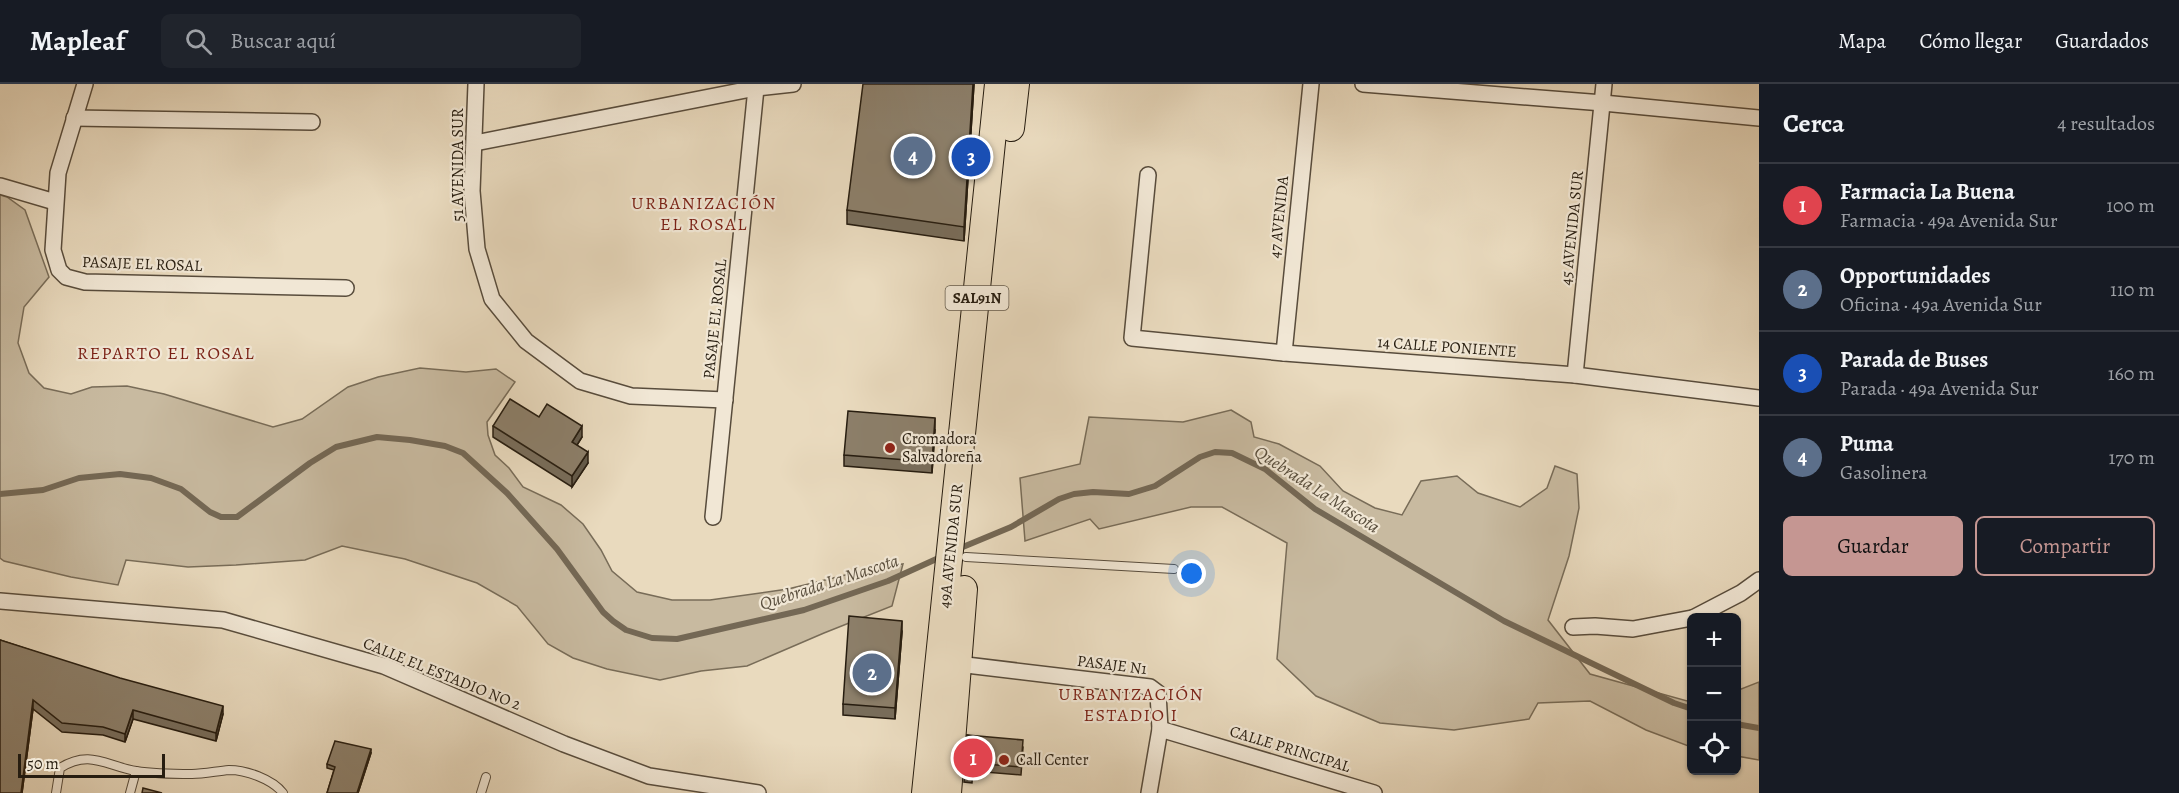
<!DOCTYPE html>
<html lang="es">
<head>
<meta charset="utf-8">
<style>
	body { margin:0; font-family:Alegreya,serif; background:#20242c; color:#f1f3f6 }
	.controls { position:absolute; right:18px; bottom:18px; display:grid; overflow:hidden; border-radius:9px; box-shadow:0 2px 4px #0004 }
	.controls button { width:54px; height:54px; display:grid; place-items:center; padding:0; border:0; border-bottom:2px solid #363941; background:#171b24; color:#f1f3f6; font:30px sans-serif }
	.scale { position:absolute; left:18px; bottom:15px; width:147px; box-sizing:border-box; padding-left:6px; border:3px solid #271d10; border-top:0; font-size:16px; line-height:21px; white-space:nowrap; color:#271d10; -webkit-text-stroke:4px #f1e7d5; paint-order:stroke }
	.you { position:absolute; left:1192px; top:490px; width:21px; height:21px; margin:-15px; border:4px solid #fff; border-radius:50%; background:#1a73e8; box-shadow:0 0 0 9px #1a73e833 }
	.badge { display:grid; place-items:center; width:39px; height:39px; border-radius:50%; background:#c59692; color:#fff; font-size:20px; font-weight:700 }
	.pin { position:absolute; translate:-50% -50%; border:3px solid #fff; box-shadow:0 2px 6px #0006 }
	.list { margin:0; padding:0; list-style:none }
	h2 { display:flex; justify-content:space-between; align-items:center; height:78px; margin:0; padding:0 24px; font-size:26px }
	h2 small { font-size:20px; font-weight:400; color:#9ea1a6 }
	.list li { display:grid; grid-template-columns:39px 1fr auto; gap:18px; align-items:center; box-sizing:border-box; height:84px; padding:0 24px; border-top:2px solid #363941 }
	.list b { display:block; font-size:22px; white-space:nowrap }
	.list p { margin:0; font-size:20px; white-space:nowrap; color:#9ea1a6 }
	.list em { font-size:20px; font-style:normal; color:#9ea1a6 }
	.actions { display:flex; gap:12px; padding:18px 24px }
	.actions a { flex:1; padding:14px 0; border:2px solid #c59692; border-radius:9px; text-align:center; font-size:21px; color:#c59692 }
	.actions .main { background:#c59692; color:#111 }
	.icon { flex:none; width:33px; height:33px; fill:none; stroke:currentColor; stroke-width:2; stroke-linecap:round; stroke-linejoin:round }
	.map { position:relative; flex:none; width:1759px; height:709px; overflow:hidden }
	header { display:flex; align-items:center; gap:36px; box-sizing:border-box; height:84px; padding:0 30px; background:#171b24; border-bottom:2px solid #363941 }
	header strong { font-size:28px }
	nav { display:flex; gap:33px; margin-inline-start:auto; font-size:21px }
	.search { width:420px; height:54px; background:#20242c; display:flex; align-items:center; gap:15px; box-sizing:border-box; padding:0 21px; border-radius:9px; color:#9ea1a6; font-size:22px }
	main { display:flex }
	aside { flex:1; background:#171b24 }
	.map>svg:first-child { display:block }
</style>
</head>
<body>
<header>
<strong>Mapleaf</strong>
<div class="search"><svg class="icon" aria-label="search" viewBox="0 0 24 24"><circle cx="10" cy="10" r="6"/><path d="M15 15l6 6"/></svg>Buscar aquí</div>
<nav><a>Mapa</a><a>Cómo llegar</a><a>Guardados</a></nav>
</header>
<main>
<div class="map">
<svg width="1759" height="709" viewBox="0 0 1759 709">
	<rect width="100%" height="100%" fill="#e9dabe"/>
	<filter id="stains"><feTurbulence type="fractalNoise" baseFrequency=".00333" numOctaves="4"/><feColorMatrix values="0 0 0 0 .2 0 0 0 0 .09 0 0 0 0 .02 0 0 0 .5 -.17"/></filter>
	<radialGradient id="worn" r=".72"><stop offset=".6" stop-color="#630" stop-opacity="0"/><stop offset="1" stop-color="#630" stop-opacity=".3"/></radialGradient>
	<!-- green -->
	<g fill="#c8baa0" stroke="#786c58" stroke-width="1.5">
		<path d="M0,111L7,113L25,126L49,193L24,223L18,259L29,289L44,304L71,310L92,303L127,302L164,310L273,343L302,335L348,303L378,293L420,284L466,288L496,285L515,298L487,338L488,351L495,371L509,384L523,403L561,421L583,440L601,466L612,487L637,508L672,516H710L788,505L874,484L903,480L892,522L824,549L747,582L701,587L660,596L607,585L573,574L548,560L517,522L477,499L405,475L342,462L305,476L236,481L188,483L126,476L118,501L71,493L4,477L0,474Z"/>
		<path d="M1231,326L1251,338L1254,353L1279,360L1320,382L1343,407L1375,424L1402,431L1421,397L1457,392L1478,409L1520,423L1547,404L1555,382L1577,390L1579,424L1569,472L1548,536L1590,590L1691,618V663L1646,646L1590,617L1538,619L1529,635L1454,646L1380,639L1316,612L1277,575L1287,459L1222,423H1191L1099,445L1090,435L1025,457L1020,394L1080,380L1089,333L1183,338Z"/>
		<path d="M1759,598V676L1737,672L1736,607Z"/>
	</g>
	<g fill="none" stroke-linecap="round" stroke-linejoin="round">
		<!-- stream -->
		<g stroke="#746855" stroke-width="6">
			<path d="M0,410L43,406L79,394L120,390L151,394L181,405L210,428L221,433H237L310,379L336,363L377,353L410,356L445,362L463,369L507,409L557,465L603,528L613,537L626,546L652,554L677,555L804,526L888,497L943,472"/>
			<path d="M958,465L1011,443L1059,415L1074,410L1093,408L1129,410L1155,402L1200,373L1215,368L1232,369L1265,385L1315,425L1504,537L1674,619L1692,625"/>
			<path d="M1736,640L1759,644"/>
		</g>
		<!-- lane casing -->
		<g stroke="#584c3c" stroke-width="10">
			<g id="lane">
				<path d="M966,473L1174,485"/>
				<path d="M56,709L60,684C90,665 106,682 136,687"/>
				<path d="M130,709L136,687C155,690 173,690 192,690C204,690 217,687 229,686C246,686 272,695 283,709"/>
				<path d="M481,709L486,693"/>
			</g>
		</g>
		<!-- street casing -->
		<g stroke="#584c3c" stroke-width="18">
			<g id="street">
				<path d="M85,0L58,89L53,166L59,186L66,193L85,198L346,204"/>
				<path d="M476,0L472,107L477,165L492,215L526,257L580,297L631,312L725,316"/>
				<path d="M1363,0L1603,19L1759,34"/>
				<path d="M74,34L312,38"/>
				<path d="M475,59L756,4L793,0"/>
				<path d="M1148,91L1132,254L1284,269L1575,291L1759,314"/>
				<path d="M0,102L55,118"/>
				<path d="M1284,269L1311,0"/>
				<path d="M1575,291L1604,0"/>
				<path d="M713,433L756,4"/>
				<path d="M0,517L223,536L384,582L564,660L649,692L758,709"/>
				<path d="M1693,534L1741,509L1759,496"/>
				<path d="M1573,543L1595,542L1633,545L1692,534"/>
				<path d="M958,580L1150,603L1158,609L1160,645L1149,709"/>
				<path d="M1160,645L1374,709"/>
			</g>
		</g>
		<!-- primary casing -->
		<g stroke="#271d10" stroke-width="28">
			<g id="primary">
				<path d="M1011,44L1016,0"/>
				<path d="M925,709L998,0"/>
				<path d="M948,709L964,505"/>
			</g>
		</g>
		<!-- lane -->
		<use href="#lane" stroke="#f1e7d5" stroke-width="8"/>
		<!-- street -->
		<use href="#street" stroke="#f1e7d5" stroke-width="15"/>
		<!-- primary -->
		<use href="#primary" stroke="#e9dabe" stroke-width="26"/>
	</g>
	<!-- wall -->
	<g fill="#786d5b" stroke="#271d10" stroke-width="1.5">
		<path d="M974,0L964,157L847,140V126Z"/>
		<path d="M539,333L582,353L577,361L588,379L572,403L493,353V342Z"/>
		<path d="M935,346L932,389L844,382V371Z"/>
		<path d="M902,548L895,635L843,631V620Z"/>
		<path d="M0,556L223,630L216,657L133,635L125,658L103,651L62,648L33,625L22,709H0Z"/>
		<path d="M967,651L1023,663L1021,691L973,687L972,699L964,698Z"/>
		<path d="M371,669L358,709H327L334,686L327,684V680Z"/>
	</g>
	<!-- shaded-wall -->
	<g fill="#62594a" stroke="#271d10" stroke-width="1.5">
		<path d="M973,0H974L964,157V143Z"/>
		<path d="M935,334V346L932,389V378Z"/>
		<path d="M582,342V353L572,369V358Z"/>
		<path d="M588,368V379L572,403V392Z"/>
		<path d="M902,537V548L895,635V624Z"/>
		<path d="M33,616V625L22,709H21Z"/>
		<path d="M223,622V630L216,657V649Z"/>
		<path d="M133,626V635L125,658V650Z"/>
		<path d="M371,665V669L358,709H357Z"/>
	</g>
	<!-- building -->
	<g fill="#8c7f6a" stroke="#271d10" stroke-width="1.5">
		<path d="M863,0H973L964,143L847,126Z"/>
		<path d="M510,315L539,333L547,320L582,342L572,358L588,368L572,392L493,342Z"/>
		<path d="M848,327L935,334L932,378L844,371Z"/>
		<path d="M849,532L902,537L895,624L843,620Z"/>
		<path d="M0,556L120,594L223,622L216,649L133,626L125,650L103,643L62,639L33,616L21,709H0Z"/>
		<path d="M967,651L1023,656L1021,683L973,679L972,691L964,690Z"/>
		<path d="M335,657L371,665L357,709H327L335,683L327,680Z"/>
		<path d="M143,704L162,709H142Z"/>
	</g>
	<!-- markers -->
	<g fill="#8f2418" stroke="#f1e7d5" stroke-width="2">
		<circle cx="890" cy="364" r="6"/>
		<circle cx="1004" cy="676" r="6"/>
	</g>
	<g text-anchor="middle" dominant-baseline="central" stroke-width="4.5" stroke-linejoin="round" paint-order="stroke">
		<!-- shield labels -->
		<rect fill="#f1e7d5" stroke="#645a4b" stroke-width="1.5" x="945.5" y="202" width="63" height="24" rx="4.5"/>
		<g font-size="15" font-weight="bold" fill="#271d10">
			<text x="977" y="214">SAL91N</text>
		</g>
		<!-- street labels -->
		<g font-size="16" fill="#271d10" stroke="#f1e7d5">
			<text transform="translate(458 81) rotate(-90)">51 AVENIDA SUR</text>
			<text transform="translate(1279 133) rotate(-84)">47 AVENIDA</text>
			<text transform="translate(1572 144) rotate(-84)">45 AVENIDA SUR</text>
			<text transform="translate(142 180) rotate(2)">PASAJE EL ROSAL</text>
			<text transform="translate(715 235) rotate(-84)">PASAJE EL ROSAL</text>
			<text transform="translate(1447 263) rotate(4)">14 CALLE PONIENTE</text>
			<text transform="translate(951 462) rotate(-84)">49A AVENIDA SUR</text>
			<text transform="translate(1112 581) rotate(7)">PASAJE N1</text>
			<text transform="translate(442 590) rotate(22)">CALLE EL ESTADIO NO 2</text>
			<text transform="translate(1290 665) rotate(17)">CALLE PRINCIPAL</text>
		</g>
		<!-- poi labels -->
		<g font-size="16" fill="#271d10" stroke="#f1e7d5" text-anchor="start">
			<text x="902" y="355">Cromadora<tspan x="902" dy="18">Salvadoreña</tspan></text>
			<text x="1016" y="676">Call Center</text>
		</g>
		<!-- neighbourhood labels -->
		<g font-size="18" letter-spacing="1.5" fill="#7a1f14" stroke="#f1e7d5">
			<text x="704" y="119">URBANIZACIÓN<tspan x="704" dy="21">EL ROSAL</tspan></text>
			<text x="166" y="269">REPARTO EL ROSAL</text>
			<text x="1131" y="610">URBANIZACIÓN<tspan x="1131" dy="21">ESTADIO I</tspan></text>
		</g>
		<!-- water labels -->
		<g font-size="18" font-style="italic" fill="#5a4f3e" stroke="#f1e7d5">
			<text transform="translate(1317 405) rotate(33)">Quebrada La Mascota</text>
			<text transform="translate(829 498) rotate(-18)">Quebrada La Mascota</text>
		</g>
	</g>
	<rect width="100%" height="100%" filter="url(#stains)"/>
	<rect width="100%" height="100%" fill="url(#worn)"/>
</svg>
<div class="controls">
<button>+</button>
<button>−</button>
<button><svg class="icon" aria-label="locate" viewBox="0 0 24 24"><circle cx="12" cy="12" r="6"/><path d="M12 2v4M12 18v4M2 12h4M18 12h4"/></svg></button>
</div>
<div class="scale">50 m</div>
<div class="you"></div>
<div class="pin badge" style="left:973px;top:674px;background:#e0444e">1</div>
<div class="pin badge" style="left:872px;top:589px;background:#5c6f8a">2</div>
<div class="pin badge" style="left:971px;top:73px;background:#1a4fb4">3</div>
<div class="pin badge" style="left:913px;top:72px;background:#5c6f8a">4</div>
</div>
<aside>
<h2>Cerca<small>4 resultados</small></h2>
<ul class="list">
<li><span class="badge" style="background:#e0444e">1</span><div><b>Farmacia La Buena</b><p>Farmacia · 49a Avenida Sur</p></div><em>100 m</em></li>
<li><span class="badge" style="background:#5c6f8a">2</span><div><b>Opportunidades</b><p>Oficina · 49a Avenida Sur</p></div><em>110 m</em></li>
<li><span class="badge" style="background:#1a4fb4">3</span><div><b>Parada de Buses</b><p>Parada · 49a Avenida Sur</p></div><em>160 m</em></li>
<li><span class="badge" style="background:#5c6f8a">4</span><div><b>Puma</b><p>Gasolinera</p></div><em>170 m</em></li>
</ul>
<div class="actions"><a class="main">Guardar</a><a>Compartir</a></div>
</aside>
</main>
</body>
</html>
